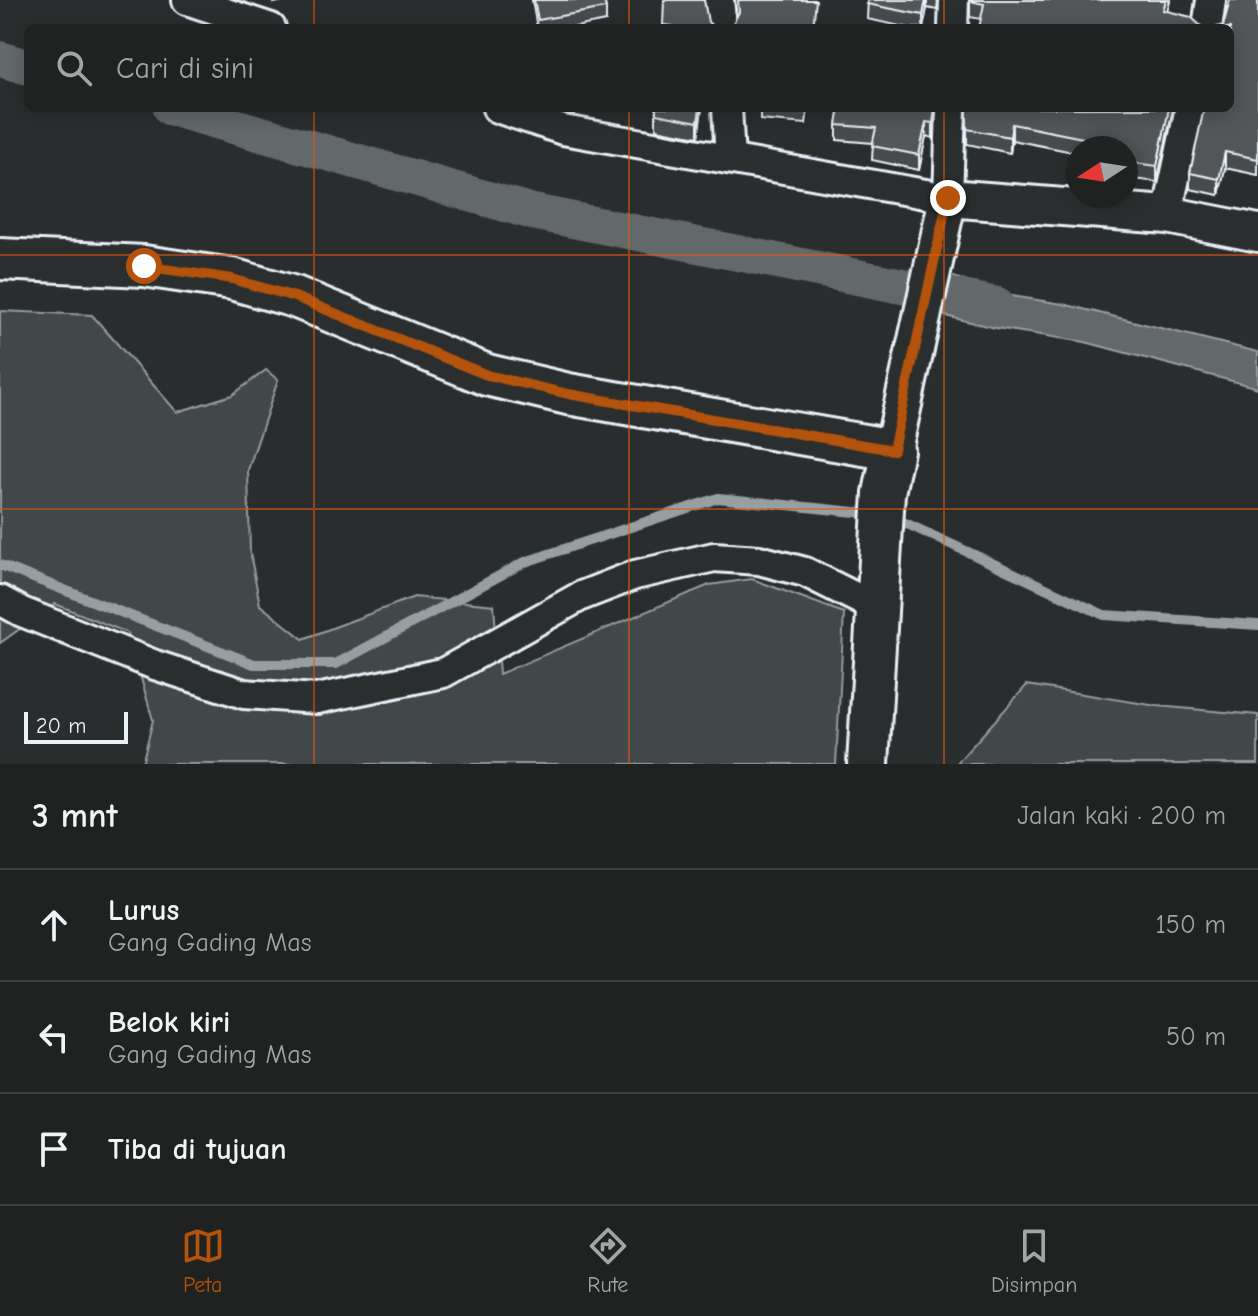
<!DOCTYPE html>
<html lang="id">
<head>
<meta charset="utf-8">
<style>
	body { margin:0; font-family:"Comic Neue",sans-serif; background:#2d2f2f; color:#f1f3f6 }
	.compass { position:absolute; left:1066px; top:136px; width:72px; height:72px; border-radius:50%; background:#202222; box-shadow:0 4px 20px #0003; rotate:258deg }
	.scale { position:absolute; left:24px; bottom:20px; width:104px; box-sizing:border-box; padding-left:8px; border:4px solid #e8f1f8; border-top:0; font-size:22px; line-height:28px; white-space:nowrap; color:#e8f1f8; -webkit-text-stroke:6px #2a2d2e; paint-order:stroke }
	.stop { position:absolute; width:24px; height:24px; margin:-18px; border:6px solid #b45309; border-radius:50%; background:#fff }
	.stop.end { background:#b45309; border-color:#fff; box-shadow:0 2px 8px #0008 }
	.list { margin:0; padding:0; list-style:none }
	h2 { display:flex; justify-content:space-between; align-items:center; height:104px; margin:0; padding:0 32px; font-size:34px }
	h2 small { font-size:26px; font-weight:400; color:#a2a4a5 }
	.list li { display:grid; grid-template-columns:52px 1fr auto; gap:24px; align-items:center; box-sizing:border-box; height:112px; padding:0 32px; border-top:2px solid #3d3f40 }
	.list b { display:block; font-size:30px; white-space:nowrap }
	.list p { margin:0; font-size:26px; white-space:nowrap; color:#a2a4a5 }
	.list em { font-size:26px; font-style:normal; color:#a2a4a5 }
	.icon { flex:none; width:44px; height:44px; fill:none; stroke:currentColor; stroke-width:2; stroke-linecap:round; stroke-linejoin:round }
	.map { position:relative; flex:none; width:1258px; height:764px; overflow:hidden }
	.search { position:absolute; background:#202222; box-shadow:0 4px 20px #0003; left:24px; right:24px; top:24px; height:88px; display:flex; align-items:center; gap:20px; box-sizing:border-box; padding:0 28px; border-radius:12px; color:#a2a4a5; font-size:30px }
	.sheet { height:440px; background:#202222 }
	nav { display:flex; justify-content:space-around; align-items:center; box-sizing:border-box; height:112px; border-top:2px solid #3d3f40; background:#202222; font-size:22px; color:#a2a4a5 }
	nav a { display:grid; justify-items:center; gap:4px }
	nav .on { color:#b45309 }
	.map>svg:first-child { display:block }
</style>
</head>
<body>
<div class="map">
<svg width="1258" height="764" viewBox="0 0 1258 764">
	<rect width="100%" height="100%" fill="#2a2d2e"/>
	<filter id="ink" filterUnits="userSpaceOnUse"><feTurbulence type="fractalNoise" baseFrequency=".0125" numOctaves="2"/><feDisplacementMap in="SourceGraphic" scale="16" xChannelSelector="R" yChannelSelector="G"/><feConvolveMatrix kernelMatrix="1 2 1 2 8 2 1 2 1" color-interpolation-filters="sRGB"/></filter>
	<g filter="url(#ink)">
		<!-- green -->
		<g fill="#424648" stroke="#959ca0" stroke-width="2">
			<path d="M0,311L92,315L177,412L232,395L266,370L278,380L248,470L250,553L260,605L303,639L414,597L494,605L499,674L709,585L752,579L844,613L836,764H142L153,720L128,633L55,604L0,643Z"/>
			<path d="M1027,685L1157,706L1258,715V764H956Z"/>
		</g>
		<!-- water -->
		<path fill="#63686b" stroke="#989fa3" stroke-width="2" d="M954,277L999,294L1063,304L1258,352V388L1085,342L996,328L945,316Z"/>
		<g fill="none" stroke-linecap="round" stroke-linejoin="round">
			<!-- stream -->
			<g stroke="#989fa3" stroke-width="10">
				<path d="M890,516L1104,615L1258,625"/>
				<path d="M0,565L254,664H336L525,562L718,498L874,514"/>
			</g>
			<!-- canal -->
			<g stroke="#63686b" stroke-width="36">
				<path d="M0,59L28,67"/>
				<path d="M171,108L533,212L997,305"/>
			</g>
			<!-- minor casing -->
			<g stroke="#e8f1f8" stroke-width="34">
				<g id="minor">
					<path d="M187,0L271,28"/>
					<path d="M719,0L722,28"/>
					<path d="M953,28L954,0"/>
					<path d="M1207,28L1211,0"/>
					<path d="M497,108L563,130L948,198L951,108"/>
					<path d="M727,108L730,159"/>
					<path d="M1167,215L1190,108"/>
					<path d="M0,600L22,612L155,665L244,694L317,699L443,673L581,596L635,575L714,557L759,560L805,572L877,608"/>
				</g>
			</g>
			<!-- tertiary casing -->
			<g stroke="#e8f1f8" stroke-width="42">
				<path id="tertiary" d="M893,450L948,198L1167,215L1258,233"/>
			</g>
			<!-- secondary casing -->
			<g stroke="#e8f1f8" stroke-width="46">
				<path id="secondary" d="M0,259L144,266L232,279L295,297L487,375L568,394L893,450L884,493L868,764"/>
			</g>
			<!-- minor -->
			<use href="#minor" stroke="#2a2d2e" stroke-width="28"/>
			<!-- tertiary -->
			<use href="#tertiary" stroke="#2a2d2e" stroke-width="36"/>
			<!-- secondary -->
			<use href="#secondary" stroke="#2a2d2e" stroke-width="40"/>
		</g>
		<!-- wall -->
		<g fill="#474b4d" stroke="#e8f1f8" stroke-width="2">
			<path d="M272,0H289L273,3Z"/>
			<path d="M532,0H604L606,8V21L570,28H537Z"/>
			<path d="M868,0H938L937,10L927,8L923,28H910L867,19Z"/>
			<path d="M970,0H1170L1167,11L981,19L970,17Z"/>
			<path d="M1258,0V175L1225,168L1219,195L1190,189V173L1223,26Z"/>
			<path d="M656,108H702L698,137L656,129Z"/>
			<path d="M760,108H808L806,124L760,120Z"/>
			<path d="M840,108H936L933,138L926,136L919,170L872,160L873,143L837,140V125Z"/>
			<path d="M967,108H1173L1157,182L1126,178V148H1078V153L1012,140L1010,153L967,144Z"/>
		</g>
		<!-- shaded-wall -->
		<g fill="#3a3d3e" stroke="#e8f1f8" stroke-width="2">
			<path d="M926,0H927V8L923,28V15Z"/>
			<path d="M1166,0H1170L1163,25V10Z"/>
			<path d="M700,108H702L698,137V122Z"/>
			<path d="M935,108H936L933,138V123Z"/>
			<path d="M1169,108H1173L1157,182V166Z"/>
			<path d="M926,122V136L919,170V155Z"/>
			<path d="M1012,124V140L1010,153V137Z"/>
			<path d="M1225,152V168L1219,195V179Z"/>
		</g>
		<!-- building -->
		<g fill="#535759" stroke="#e8f1f8" stroke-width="2">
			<path d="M534,0H604L606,8L538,20Z"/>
			<path d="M664,0H704L708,22L715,28H672V26L663,25Z"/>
			<path d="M738,0H816L813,28H723L731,27L739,12Z"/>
			<path d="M868,0H926L923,15L867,4Z"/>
			<path d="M970,0H1166L1163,10L1191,17L1203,28H979L984,4L970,1Z"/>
			<path d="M1230,0H1258V159L1225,152L1219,179L1190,173L1204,108H1230V28H1210L1223,26Z"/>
			<path d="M656,108H700L698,122L656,114Z"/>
			<path d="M840,108H935L933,123L926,122L919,155L872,146L876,128L837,125Z"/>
			<path d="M967,108H1169L1157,166L1126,162V148H1112L1113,144L1012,124L1010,137L967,129Z"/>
		</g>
	</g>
	<g fill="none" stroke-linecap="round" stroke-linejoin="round" filter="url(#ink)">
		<!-- route -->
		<path stroke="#b45309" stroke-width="10" d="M144,266L232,279L295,297L487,375L568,394L893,450L948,198"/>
	</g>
	<!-- grid -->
	<path fill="none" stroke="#e8590c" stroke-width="2" stroke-opacity="0.55" d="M314,0V28M629,0V28M944,0V28M314,108V764M629,108V764M944,108V764M0,255H1258M0,509H1258"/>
</svg>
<svg class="compass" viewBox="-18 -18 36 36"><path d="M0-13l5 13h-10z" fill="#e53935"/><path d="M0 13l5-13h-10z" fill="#a2a4a5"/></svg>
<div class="scale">20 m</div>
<div class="stop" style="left:144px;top:266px"></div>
<div class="stop end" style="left:948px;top:198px"></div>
<div class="search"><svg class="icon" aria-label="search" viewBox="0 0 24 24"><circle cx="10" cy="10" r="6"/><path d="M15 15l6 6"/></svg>Cari di sini</div>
</div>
<section class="sheet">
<h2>3 mnt<small>Jalan kaki · 200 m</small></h2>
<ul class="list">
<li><svg class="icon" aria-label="ahead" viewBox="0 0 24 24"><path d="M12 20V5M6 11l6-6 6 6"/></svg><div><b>Lurus</b><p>Gang Gading Mas</p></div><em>150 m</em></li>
<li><svg class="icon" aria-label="left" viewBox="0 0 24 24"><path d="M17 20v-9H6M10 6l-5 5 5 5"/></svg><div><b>Belok kiri</b><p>Gang Gading Mas</p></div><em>50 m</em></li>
<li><svg class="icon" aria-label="arrive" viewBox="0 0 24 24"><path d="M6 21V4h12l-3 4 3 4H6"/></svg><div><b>Tiba di tujuan</b></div></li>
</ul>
</section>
<nav>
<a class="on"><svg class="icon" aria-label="map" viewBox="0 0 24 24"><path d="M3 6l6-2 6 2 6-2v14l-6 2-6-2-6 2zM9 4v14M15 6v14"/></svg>Peta</a>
<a><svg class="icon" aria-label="directions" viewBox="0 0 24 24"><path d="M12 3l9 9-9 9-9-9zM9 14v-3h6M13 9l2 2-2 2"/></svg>Rute</a>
<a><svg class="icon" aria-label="saved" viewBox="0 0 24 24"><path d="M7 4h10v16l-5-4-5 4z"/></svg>Disimpan</a>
</nav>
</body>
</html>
